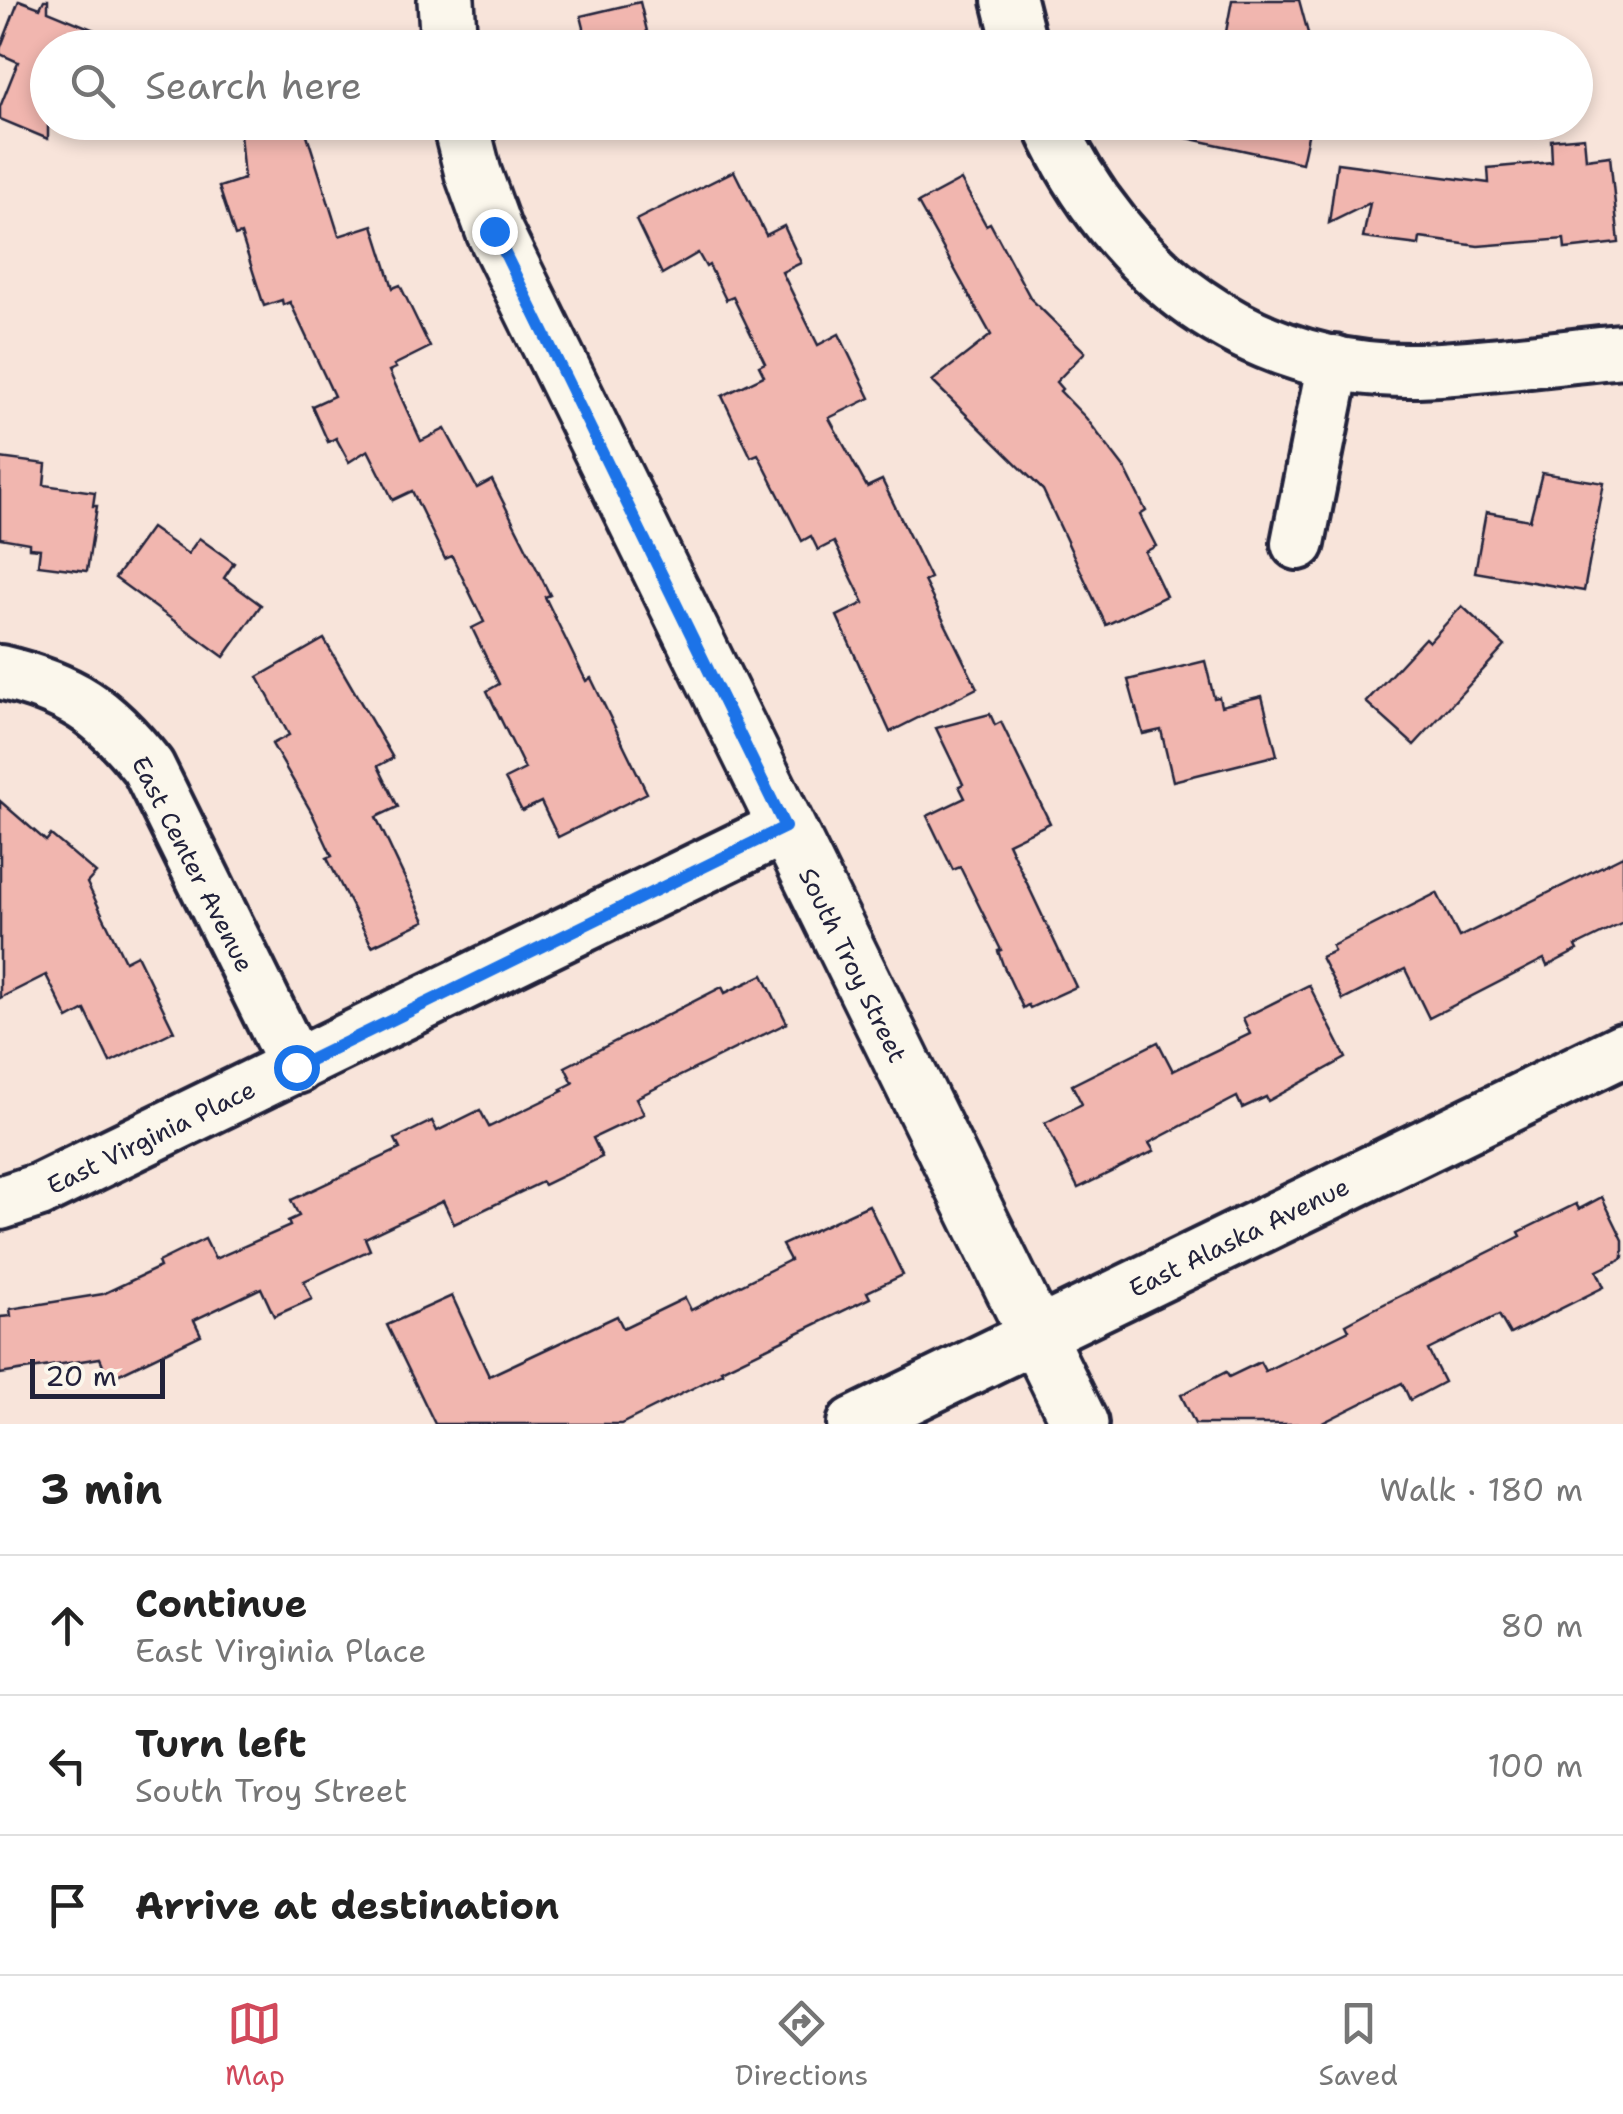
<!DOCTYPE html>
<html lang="en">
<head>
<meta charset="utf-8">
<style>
	body { margin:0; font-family:"Shantell Sans",sans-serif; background:#f6f6f6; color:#222 }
	.scale { position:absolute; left:30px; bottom:25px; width:135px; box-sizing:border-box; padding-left:10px; border:5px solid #22223b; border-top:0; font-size:28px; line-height:35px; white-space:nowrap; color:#22223b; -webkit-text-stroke:8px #fbf7ec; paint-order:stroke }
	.stop { position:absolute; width:30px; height:30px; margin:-22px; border:8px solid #1a73e8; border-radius:50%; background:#fff }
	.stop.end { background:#1a73e8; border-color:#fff; box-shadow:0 2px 10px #0008 }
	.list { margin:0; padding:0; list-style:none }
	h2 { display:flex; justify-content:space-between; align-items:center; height:130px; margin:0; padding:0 40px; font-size:42px }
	h2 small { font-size:32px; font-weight:400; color:#767676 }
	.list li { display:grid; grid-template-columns:65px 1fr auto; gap:30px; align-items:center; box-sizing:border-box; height:140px; padding:0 40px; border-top:2px solid #e0e0e0 }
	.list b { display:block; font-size:38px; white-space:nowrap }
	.list p { margin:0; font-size:32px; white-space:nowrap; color:#767676 }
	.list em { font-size:32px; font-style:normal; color:#767676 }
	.icon { flex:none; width:55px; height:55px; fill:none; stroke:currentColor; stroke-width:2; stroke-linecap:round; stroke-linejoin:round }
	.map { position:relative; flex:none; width:1623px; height:1424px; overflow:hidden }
	.search { position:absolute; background:#fff; box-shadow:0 5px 15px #0003; left:30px; right:30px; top:30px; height:110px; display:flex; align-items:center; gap:25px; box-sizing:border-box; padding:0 35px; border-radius:55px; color:#767676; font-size:38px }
	.sheet { height:550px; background:#fff }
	nav { display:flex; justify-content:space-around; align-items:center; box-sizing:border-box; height:140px; border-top:2px solid #e0e0e0; background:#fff; font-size:28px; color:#767676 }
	nav a { display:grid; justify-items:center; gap:5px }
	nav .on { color:#d1495b }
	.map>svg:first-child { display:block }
</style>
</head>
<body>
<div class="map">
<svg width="1623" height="1424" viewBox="0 0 1623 1424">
	<rect width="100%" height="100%" fill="#f8e4da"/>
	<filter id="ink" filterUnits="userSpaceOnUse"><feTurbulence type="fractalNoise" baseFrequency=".01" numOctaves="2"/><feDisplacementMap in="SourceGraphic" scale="20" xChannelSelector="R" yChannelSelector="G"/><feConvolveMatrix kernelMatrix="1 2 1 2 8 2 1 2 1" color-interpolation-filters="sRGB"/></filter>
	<g filter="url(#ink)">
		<!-- building -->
		<g fill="#f1b6af" stroke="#22223b" stroke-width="2.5">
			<path d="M19,0L40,8L44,0H48V11L133,46L48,48V139L0,119V107L18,62L0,54V49Z"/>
			<path d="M1232,0H1299L1312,48H1223Z"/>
			<path d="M640,2L651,48H589L581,16Z"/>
			<path d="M239,122H303L339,236L373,225L393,288L400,285L430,347L394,365L396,368L389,371L421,441L445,429L477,488L492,480L550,595L545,597L586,681L591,678L647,793L558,837L541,802L522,811L505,779L525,769L487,691L499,684L472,628L484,622L452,556L445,559L412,491L393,500L368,450L349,462L336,438L328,442L312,406L334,396L290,302L283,305L282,300L264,306L241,234L235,236L219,187L244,179Z"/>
			<path d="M1189,122H1311L1302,163L1187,138Z"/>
			<path d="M1584,137L1586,159L1610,156L1619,243L1565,249L1564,239L1478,246L1420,238L1419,245L1363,238L1370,203L1329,223L1337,163L1489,183L1488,168L1552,162L1551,140Z"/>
			<path d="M734,171L766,235L784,226L801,263L782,272L818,345L839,334L870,398L829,418L867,487L882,480L930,578L924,581L977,688L890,732L837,616L864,603L834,542L818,550L811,536L802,541L758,454L751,457L722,396L764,376L759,366L765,363L733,297L726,300L709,265L706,267L698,253L662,274L636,220Z"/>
			<path d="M961,180L986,225L990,223L1031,299L1085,352L1056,382L1062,389L1060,391L1086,418L1125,469L1146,511L1140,515L1156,546L1145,552L1166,596L1106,625L1043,490L932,381L991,335L918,203Z"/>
			<path d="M0,458L46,464L44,485L95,492L93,506H97L87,571L38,565L40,549L29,548V543L0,538Z"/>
			<path d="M1542,473L1604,483L1584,591L1475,572L1486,512L1530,520Z"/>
			<path d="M151,528L188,554L199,538L234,563L224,578L261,605L224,657L115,578Z"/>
			<path d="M1462,606L1505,646L1414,745L1366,702L1425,638L1429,642Z"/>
			<path d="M324,639L393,758L378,766L398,807L376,817L425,921L372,946L327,858L332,856L312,813L272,744L289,735L258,677Z"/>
			<path d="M1205,661L1214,698L1219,697L1221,706L1262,696L1277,755L1173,781L1161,730L1143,734L1128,680Z"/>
			<path d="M990,714L995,725L1001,722L1050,823L1008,843L1076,987L1030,1008L1028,1005L1023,1008L1003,965L998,951L1001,950L960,867L953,870L927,816L965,798L959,786L963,784L936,728Z"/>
			<path d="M0,801L46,841L51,835L96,873L87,883L125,961L137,955L174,1031L110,1062L85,1010L68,1019L46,975L0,998Z"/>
			<path d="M1623,856V923L1576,946L1578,950L1547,966L1544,959L1429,1018L1405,969L1343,1000L1321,957L1334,951L1332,946L1437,893L1459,937Z"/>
			<path d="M763,975L787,1023L636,1098L644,1114L593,1138L602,1157L544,1185L542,1182L454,1224L443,1201L365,1238L370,1250L304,1281L312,1299L274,1316L261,1288L194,1320L201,1335L109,1379L100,1358L0,1374V1317L11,1316L10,1309L103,1294L160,1267L158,1262L205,1239L215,1259L290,1226L288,1221L299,1216L291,1200L400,1149L395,1139L432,1121L437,1131L480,1110L489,1127L563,1091L561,1089L573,1083L565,1067L722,987L725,993Z"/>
			<path d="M1309,985L1346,1058L1268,1101L1266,1097L1242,1108L1237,1097L1149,1143L1154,1151L1078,1188L1045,1123L1082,1104L1072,1085L1158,1042L1173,1071L1250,1034L1243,1018Z"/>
			<path d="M1602,1197L1623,1240V1258L1597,1271L1604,1287L1510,1334L1499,1315L1428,1350L1444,1382L1410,1400L1402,1383L1320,1424H1195L1181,1395L1226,1372L1229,1377L1260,1362L1265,1371L1349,1330L1346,1324L1370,1311L1521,1236L1519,1232L1576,1204L1579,1209Z"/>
			<path d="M869,1205L903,1275L867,1292L870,1298L721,1370L723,1373L621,1424H435L387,1325L452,1296L489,1376L617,1316L623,1328L685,1298L691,1310L790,1260L782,1245Z"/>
		</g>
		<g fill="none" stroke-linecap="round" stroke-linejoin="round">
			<!-- minor casing -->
			<g stroke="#22223b" stroke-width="60">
				<g id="minor">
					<path d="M1009,0L1021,48"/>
					<path d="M1049,122C1117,271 1250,374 1418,370C1486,368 1555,357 1623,351"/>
					<path d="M1298,543L1334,362"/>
					<path d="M0,672C71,689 103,710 148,767L296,1067"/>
					<path d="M0,1203L40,1190L785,827"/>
					<path d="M854,1424L1623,1050"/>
				</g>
			</g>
			<!-- tertiary casing -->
			<g stroke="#22223b" stroke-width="62">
				<g id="tertiary">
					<path d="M446,0L449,48"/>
					<path d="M460,122L473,173L494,231L1080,1424"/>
				</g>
			</g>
			<!-- minor -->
			<use href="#minor" stroke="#fbf7ec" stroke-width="52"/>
			<!-- tertiary -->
			<use href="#tertiary" stroke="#fbf7ec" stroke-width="55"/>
		</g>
	</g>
	<g fill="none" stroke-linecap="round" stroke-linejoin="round" filter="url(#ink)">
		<!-- route -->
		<path stroke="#1a73e8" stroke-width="12" d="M296,1067L785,827L494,231"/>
	</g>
	<g text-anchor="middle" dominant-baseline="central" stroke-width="8" stroke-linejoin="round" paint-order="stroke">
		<!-- street labels -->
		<g font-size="25" fill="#22223b" stroke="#fbf7ec">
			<text transform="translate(193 864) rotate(63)">East Center Avenue</text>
			<text transform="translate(853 965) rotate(64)">South Troy Street</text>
			<text transform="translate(151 1137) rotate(-26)">East Virginia Place</text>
			<text transform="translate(1239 1237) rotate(-26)">East Alaska Avenue</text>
		</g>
	</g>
</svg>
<div class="scale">20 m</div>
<div class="stop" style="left:296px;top:1067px"></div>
<div class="stop end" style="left:494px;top:231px"></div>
<div class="search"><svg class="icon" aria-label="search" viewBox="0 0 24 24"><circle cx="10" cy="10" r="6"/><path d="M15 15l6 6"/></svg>Search here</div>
</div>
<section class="sheet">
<h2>3 min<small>Walk · 180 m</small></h2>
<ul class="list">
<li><svg class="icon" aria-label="ahead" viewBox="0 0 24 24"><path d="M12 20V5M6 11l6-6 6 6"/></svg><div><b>Continue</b><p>East Virginia Place</p></div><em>80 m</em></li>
<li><svg class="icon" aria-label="left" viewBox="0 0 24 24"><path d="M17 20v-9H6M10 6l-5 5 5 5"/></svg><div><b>Turn left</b><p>South Troy Street</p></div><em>100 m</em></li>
<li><svg class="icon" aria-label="arrive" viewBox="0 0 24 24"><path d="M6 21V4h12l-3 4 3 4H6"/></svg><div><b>Arrive at destination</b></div></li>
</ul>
</section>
<nav>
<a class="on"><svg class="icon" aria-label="map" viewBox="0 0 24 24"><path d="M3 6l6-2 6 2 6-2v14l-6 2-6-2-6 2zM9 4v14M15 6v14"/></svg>Map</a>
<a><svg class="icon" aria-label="directions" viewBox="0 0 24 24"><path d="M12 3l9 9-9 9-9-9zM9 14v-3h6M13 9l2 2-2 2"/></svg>Directions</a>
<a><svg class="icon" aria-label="saved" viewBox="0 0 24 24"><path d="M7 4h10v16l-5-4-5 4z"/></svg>Saved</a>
</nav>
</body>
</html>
